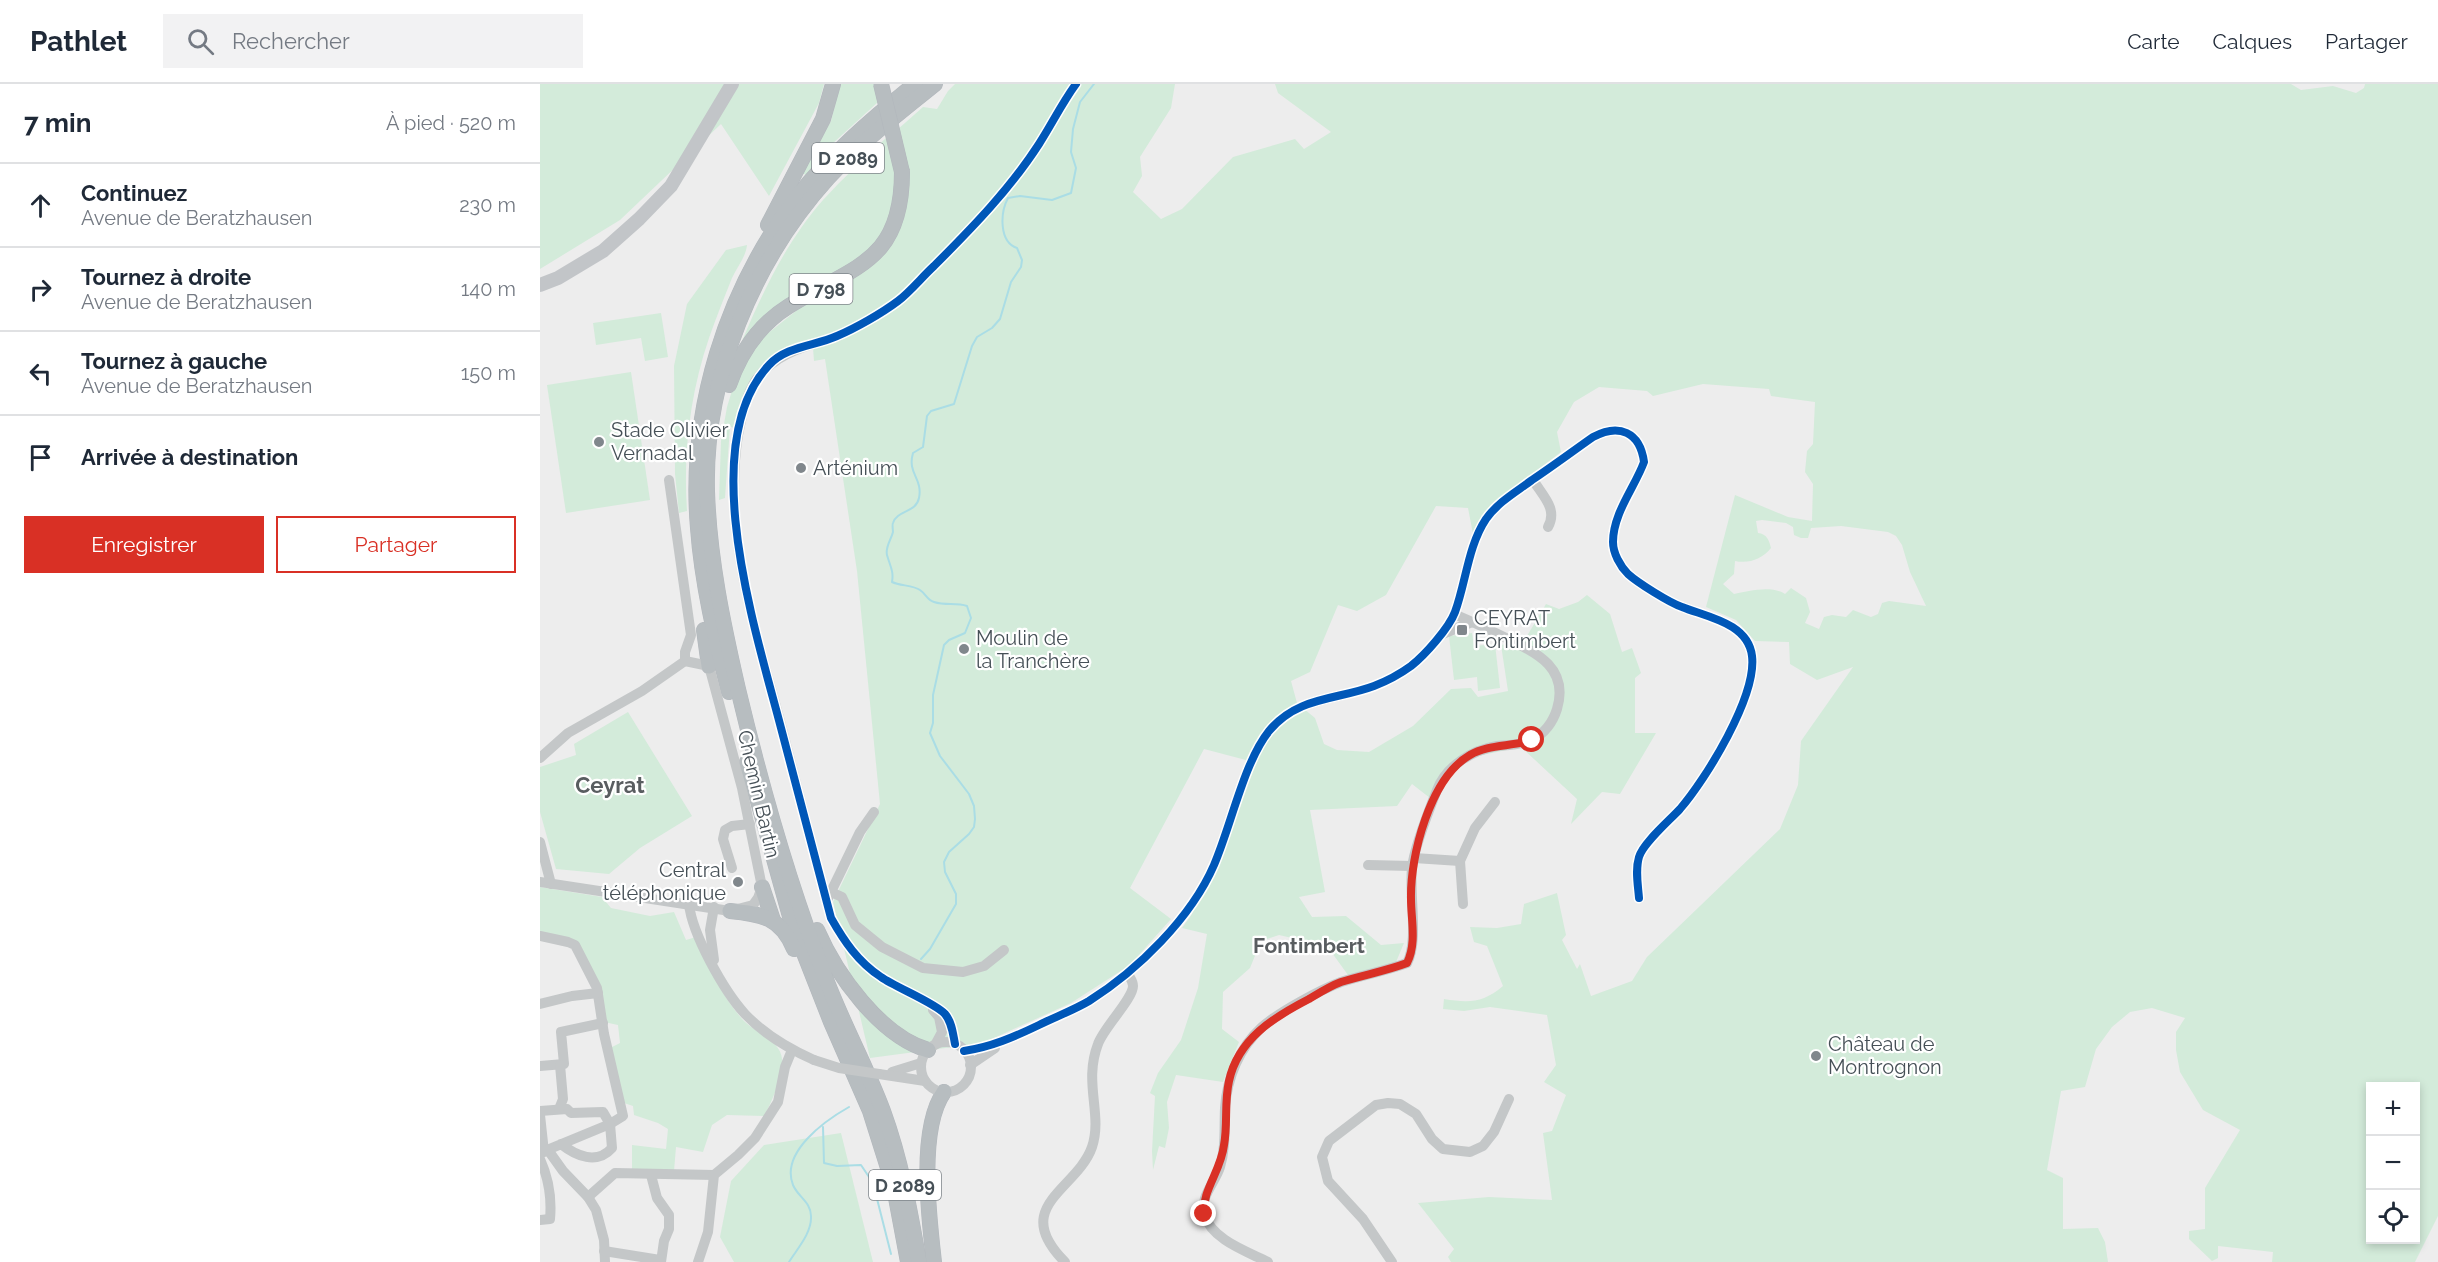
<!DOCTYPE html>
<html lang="fr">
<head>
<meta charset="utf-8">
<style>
	body { margin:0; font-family:Raleway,sans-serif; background:#f2f2f3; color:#1f2937 }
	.controls { position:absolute; right:18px; bottom:18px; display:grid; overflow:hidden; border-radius:0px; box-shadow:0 3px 9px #0003 }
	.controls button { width:54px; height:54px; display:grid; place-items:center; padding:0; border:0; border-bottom:2px solid #e0e1e3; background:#fff; color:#1f2937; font:30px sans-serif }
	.stop { position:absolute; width:18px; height:18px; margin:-14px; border:4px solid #d93025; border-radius:50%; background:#fff }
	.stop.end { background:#d93025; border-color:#fff; box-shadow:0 2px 6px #0008 }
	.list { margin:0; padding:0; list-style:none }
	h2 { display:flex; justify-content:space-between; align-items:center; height:78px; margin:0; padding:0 24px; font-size:26px }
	h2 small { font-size:20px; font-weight:400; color:#747a83 }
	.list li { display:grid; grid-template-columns:39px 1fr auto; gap:18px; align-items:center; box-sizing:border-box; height:84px; padding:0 24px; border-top:2px solid #e0e1e3 }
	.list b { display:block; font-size:22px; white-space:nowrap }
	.list p { margin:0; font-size:20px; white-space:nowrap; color:#747a83 }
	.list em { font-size:20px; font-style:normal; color:#747a83 }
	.actions { display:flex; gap:12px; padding:18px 24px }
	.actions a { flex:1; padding:14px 0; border:2px solid #d93025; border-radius:0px; text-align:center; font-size:21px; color:#d93025 }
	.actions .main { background:#d93025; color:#fff }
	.icon { flex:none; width:33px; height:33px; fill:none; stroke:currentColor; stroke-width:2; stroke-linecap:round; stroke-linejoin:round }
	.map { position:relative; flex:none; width:1898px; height:1178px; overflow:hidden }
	header { display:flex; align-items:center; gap:36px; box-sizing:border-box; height:84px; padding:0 30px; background:#fff; border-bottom:2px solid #e0e1e3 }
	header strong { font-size:28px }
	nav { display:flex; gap:33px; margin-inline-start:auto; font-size:21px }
	.search { width:420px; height:54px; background:#f2f2f3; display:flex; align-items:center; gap:15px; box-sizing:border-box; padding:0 21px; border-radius:0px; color:#747a83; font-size:22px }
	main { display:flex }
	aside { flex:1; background:#fff }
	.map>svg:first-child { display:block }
</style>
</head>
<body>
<header>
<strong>Pathlet</strong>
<div class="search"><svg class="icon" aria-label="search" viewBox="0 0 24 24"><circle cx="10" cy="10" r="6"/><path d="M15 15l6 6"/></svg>Rechercher</div>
<nav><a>Carte</a><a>Calques</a><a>Partager</a></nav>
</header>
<main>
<aside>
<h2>7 min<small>À pied · 520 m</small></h2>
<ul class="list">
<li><svg class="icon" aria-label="ahead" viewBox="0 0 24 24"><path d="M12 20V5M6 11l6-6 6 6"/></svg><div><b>Continuez</b><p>Avenue de Beratzhausen</p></div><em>230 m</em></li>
<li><svg class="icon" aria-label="right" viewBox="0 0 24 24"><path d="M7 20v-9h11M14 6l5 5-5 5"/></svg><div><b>Tournez à droite</b><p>Avenue de Beratzhausen</p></div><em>140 m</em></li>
<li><svg class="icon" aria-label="left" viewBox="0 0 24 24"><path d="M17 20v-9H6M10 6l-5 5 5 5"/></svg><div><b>Tournez à gauche</b><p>Avenue de Beratzhausen</p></div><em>150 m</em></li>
<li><svg class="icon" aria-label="arrive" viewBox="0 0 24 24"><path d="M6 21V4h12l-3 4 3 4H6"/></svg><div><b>Arrivée à destination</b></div></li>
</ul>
<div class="actions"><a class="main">Enregistrer</a><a>Partager</a></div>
</aside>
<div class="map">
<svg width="1898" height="1178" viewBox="0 0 1898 1178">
	<rect width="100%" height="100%" fill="#ededed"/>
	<!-- green -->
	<g fill="#d3ebda" fill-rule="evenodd">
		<path d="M0,0H284L279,19L229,112L181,40L80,136L0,185Z"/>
		<path d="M300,0H334L338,18L291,61L266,91L262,89L291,37Z"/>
		<path d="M415,0H635L631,24L600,73L602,92L593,108L621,135L642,125L693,73L755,55L764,65L791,48L738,9L735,0H1751L1761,6L1793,2L1816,9L1824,4L1825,0H1898V1132L1875,1178H1732L1733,1168L1678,1162V1174L1672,1177L1649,1155V1147L1665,1145V1104L1700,1046L1663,1026L1640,988L1636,966V948L1645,934L1612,924L1590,928L1572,943L1556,965L1545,1003L1521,1007L1507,1086L1523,1094V1145L1558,1144L1565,1158L1568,1178H911L908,1173L914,1165L878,1119L949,1113L1012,1116L1003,1049L1012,1047L1026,1011L1004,998L1016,981L1007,931L950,923L924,927L903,925L904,915C929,919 943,919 963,902L947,862L934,858L930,843L957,844L981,840L984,820L1017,809L1026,851L1022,856L1037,885L1040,880L1051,912L1092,897L1107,873L1240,745L1258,701L1261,657L1313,583L1277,596L1250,580L1249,558L1215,557L1196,536L1166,523L1195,411L1248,433L1272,437L1273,400L1265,388L1267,367L1273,360L1275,318L1231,312L1229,305L1163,300L1113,312L1107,307L1059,303L1034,318L1017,348L1021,368L958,416L933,450L928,424L896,422L846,511L817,527L798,521L770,588L751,597L757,619L775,634L784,660L797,666L829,668L873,642L911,605L931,604L938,613L968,607L961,561L984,557L1006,520L1019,525L1038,518L1047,511L1070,530L1082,568L1092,564L1101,589L1095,594V649H1116L1080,710L1062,708L1031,740L1037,715L981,663L918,676L890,714L872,700L857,722L770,726L785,808L759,813L772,833L806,832L841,861L864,859L856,878L808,891L787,862L739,851L721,857L710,884L683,908L682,945L699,958L683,998L636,991L627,1018L629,1044L625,1064L619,1062L613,1086L612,1067L615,1012L610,1009L618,989L641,956L658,904L667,850L642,844L652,830L706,676L664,665L590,804L631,835L590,881L531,919L443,959L330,974L293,818L340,720L317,487L285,275L274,277L273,264L224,280L197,344L190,343L185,414L179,416L181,357L187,323L197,290L217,258L261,223L288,211L332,180L352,155L357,46L383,23L397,25L408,7ZM1222,436L1246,439L1253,443L1254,451L1261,454H1268L1271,444L1301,442L1348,448L1356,452L1362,461L1370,488L1386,522L1349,517L1342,519L1338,530L1331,533L1313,526L1306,533L1292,531L1284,533L1279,545L1265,539L1270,528L1266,514L1251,504L1245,510C1232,501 1208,507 1194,510L1183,500L1194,490L1195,477C1209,480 1222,475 1231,464C1229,456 1227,450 1218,449L1216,437ZM1830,1002H1876V1156H1830Z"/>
		<path d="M346,54L355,86L357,109L350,133L337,157L320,175L205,258L202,257C223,207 247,157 283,116C303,94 325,74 346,54Z"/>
		<path d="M207,161C206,173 197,183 192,194C184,214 176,234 169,254C150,310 143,369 147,427L139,429L135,390L134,282L147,220L186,166Z"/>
		<path d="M121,229L128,273L105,277L101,254L56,261L53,239Z"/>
		<path d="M91,288L110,416L26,429L7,301Z"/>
		<path d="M932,549L934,562L955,560L960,604L938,607L937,593L914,596L909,552Z"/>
		<path d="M88,628L152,732L100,764L69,790L16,785L0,728V683L36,671L34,660Z"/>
		<path d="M0,803L62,813L71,824L110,832L134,828L146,856L156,853C169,881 182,914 204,937C216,949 241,957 242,975C243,992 232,1018 224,1032L187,1031L172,1041L163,1068L136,1063L134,1087L92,1086V1061L126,1065L128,1045L118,1039L94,1031L93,1022L84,1019L70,964L80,959L78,941L64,938L36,857L0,849Z"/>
		<path d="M301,1049L333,1178H194L180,1153L191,1097L224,1061Z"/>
	</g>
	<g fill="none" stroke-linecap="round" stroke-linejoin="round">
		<!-- stream -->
		<g stroke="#aadde5" stroke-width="2">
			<path d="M381,875L390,865L416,820V810L405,788L404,778L409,768L429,750L434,743L435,735L434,722L429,710L400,672L390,649L393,639V611L404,561L409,556L425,549L431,534L427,522C416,518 406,522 394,518C387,516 386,510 380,506C373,501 360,502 352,498C354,487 350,482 347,471C345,463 351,456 353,448C353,447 352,440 353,439C357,426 376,429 379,414C383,394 367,390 373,369L383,363L387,332L391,327L414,320L432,262L437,253L452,244L460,235L471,198L481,183L482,176L477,164C459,158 460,129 468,114L480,112L512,116L531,109L536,84L531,68L533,45L540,18L554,0"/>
			<path d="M283,1043L284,1079L297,1082L321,1081L333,1099L351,1170"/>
			<path d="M249,1178C257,1165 272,1149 271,1132C271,1118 258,1113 253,1101C240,1068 286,1036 309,1023"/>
		</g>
		<!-- highway casing -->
		<g stroke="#b2b7bc" stroke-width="16">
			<g id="highway">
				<path d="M228,141L283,35L293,0"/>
				<path d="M189,301C200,269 220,240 249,222C313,182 362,179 362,88"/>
				<path d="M164,546L169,582"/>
				<path d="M189,608C175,554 162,499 158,444C148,326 186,206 257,113C291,70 333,34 375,0"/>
				<path d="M207,678L251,836L291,938L330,1027L354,1103L368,1178"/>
				<path d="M222,803L233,836"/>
				<path d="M190,827C221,830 241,833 254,865"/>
				<path d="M277,846C296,890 340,952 388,966"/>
				<path d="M379,1178C370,1127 361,1076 343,1027C326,981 301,937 284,890C248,798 221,701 198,605C183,540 169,474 167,407C164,295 213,177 288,94C320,59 358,30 395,0"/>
				<path d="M394,1178C389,1134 378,1045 404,1008"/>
			</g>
		</g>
		<!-- minor -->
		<g stroke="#c4c7c8" stroke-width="10">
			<path d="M298,252C267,262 236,268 216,296C205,313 202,332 198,351C182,451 217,550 242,645C258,708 275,771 291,834C304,857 318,878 341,893C355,903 395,919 405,930C412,938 413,950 415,960"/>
			<path d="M129,396L151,551L145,568V577"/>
			<path d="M993,396C1003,412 1018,425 1008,443"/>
			<path d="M900,551L932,538"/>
			<path d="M0,674L28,649L102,607L145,577"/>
			<path d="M0,758L11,800"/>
			<path d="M874,774L920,777L923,820"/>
			<path d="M920,777L935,744L955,718"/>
			<path d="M828,781L872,782"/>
			<path d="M192,784L183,755L185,746L192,742L210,740"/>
			<path d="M0,798L190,827L213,821L218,814L222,803L202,704L169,582L145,577"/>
			<path d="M291,808L302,813L315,841L342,863L383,884L423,888L444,882L464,866"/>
			<path d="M288,814L320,748L334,728"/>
			<path d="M149,820C152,850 184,907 205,930C224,950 249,965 274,976"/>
			<path d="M0,852L28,858L35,861L57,904L64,950L83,1032L70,1040L63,1028L31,1029L27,1025L0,1027"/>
			<path d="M174,876L170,846L174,823"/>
			<path d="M0,920L32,912L58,909"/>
			<path d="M393,926L399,933L402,948L395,961"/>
			<circle cx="406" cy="983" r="25"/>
			<path d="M424,967C451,963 474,953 499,941C515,933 534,926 549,917C598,886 651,834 674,781C691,742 704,678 729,647C758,612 797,616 834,602C847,597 860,590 871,582C885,571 909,544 915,528C926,498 928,462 946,435C958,418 976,408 992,396C1013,382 1033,367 1053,353C1079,339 1100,348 1104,378C1095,403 1073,429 1073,458C1073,469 1080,482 1088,490C1098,499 1130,519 1142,523C1167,533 1208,539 1212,572C1217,612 1166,695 1140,725C1129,737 1103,759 1099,773C1095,786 1098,801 1099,814"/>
			<path d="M430,981L455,964"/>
			<path d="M0,982L24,980L21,948L63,939"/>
			<path d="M352,988L381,979"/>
			<path d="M339,990L385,997"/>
			<path d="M19,1025L23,1015L20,981"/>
			<path d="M0,1031L4,1068"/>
			<path d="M8,1066L23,1087L48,1113L56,1126L64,1156L65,1178"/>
			<path d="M0,1069L70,1040L72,1064C57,1081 36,1072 21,1060"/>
			<path d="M0,1075C9,1095 12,1113 10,1135L0,1136"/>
			<path d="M111,1091L117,1114L129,1131V1145L124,1157L121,1178"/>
			<path d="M48,1113L75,1089L174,1091"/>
			<path d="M64,1167L120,1176"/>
			<path d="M158,1178L168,1148L174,1091L198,1071L215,1054L238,1018L245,983L252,966"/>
			<path d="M525,1178C469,1122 537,1106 552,1063C563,1030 543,999 558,960C564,943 593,915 593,902C593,897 590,894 588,890"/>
			<path d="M728,1178C706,1167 672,1156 664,1130C660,1112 675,1099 680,1083C686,1063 684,1045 685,1024C687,994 699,964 722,943C739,928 780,906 801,898C823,891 845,887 867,879C879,857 869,811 872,784C874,764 889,726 897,706C906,682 932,666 957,662C969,661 981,661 992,656C1005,649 1013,638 1017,625C1029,585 998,569 968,555C950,546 933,538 914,530"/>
			<path d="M852,1178L823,1135L788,1097L782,1073L789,1057L836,1021L848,1019L860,1020L876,1030L892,1055L903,1065L930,1068L943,1062L954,1048L969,1015"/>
		</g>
		<!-- major -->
		<path stroke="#c2c5c8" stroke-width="14" d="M0,201L18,194L63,167L99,135L131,102L192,0"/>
		<!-- highway -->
		<use href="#highway" stroke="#b7bdc0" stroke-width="15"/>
		<!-- highway-bridge casing -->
		<g stroke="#b2b7bc" stroke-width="16" stroke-linecap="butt">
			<path id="highway-bridge" d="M341,0L362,88"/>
		</g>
		<!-- minor-bridge -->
		<path stroke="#c4c7c8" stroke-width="10" d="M274,976L299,984L339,990"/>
		<!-- highway-bridge -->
		<use href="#highway-bridge" stroke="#b7bdc0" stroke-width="15"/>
		<!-- cycleway casing -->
		<g stroke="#fff" stroke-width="11">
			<g id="cycleway">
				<path d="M415,960C413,950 412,938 405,930C395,919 355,903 341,893C318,878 304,857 291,834C275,771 258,708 241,644C217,551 154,361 229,281C246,262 275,262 297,252C316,244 342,229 358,217C371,207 382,193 394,182C432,144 470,105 499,60C512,40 522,19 536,0"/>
				<path d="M424,967C451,963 474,953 499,941C515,933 534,926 549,917C598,886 651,834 674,781C691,742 704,678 729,647C758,612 797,616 834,602C847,597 860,590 871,582C885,571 909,544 915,528C926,498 928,462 946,435C958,418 976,408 992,396C1013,382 1033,367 1053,353C1079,339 1100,348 1104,378C1095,403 1073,429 1073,458C1073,469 1080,482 1088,490C1098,499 1130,519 1142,523C1167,533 1208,539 1212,572C1217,612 1166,695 1140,725C1129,737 1103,759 1099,773C1095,786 1098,801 1099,814"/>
			</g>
		</g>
		<!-- cycleway -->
		<use href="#cycleway" stroke="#0057b8" stroke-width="8"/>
	</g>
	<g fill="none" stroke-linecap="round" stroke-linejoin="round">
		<!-- route -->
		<path stroke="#d93025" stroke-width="8" d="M664,1130C662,1106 681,1087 684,1061C688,1040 684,1019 689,997C698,955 734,933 769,915C779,909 790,902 801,898C823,891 846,887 867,879C877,859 871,836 871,815C870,772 890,694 930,671C948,660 972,663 992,656"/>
	</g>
	<!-- markers -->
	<g fill="#80878c" stroke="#fff" stroke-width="2">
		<circle cx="59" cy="358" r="6"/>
		<circle cx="261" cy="384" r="6"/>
		<rect x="916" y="540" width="12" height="12" rx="3"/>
		<circle cx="424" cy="565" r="6"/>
		<circle cx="198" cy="798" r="6"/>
		<circle cx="1276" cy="972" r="6"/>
	</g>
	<g text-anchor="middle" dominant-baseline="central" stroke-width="4.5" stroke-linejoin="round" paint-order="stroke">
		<!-- shield labels -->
		<g fill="#fff" stroke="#7e8489" stroke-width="1.5">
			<rect x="272" y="59" width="72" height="30" rx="4.5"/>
			<rect x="249.5" y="190" width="63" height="30" rx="4.5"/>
			<rect x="329" y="1086" width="72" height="30" rx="4.5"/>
		</g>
		<g font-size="18" font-weight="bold" fill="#465057">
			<text x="308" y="74">D 2089</text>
			<text x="281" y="205">D 798</text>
			<text x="365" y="1101">D 2089</text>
		</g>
		<!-- poi labels -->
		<g font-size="20" fill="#465057" stroke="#fff" text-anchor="start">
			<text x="71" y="346">Stade Olivier<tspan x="71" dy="23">Vernadal</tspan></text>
			<text x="273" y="384">Arténium</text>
			<text x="934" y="534">CEYRAT<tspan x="934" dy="23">Fontimbert</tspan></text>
			<text x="436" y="554">Moulin de<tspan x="436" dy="23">la Tranchère</tspan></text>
			<text x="186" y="786" text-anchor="end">Central<tspan x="186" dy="23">téléphonique</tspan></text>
			<text x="1288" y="960">Château de<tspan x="1288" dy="23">Montrognon</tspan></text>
		</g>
		<!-- street labels -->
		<g font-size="20" fill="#465057" stroke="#fff">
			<text transform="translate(219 710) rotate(77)">Chemin Bartin</text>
		</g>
		<!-- neighbourhood labels -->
		<g font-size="21" font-weight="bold" fill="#595d60" stroke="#fff">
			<text x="769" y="861">Fontimbert</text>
		</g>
		<!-- quarter labels -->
		<g font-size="22" font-weight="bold" fill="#595d60" stroke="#fff">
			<text x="70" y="701">Ceyrat</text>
		</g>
	</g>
</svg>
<div class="controls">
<button>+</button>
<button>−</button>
<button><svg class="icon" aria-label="locate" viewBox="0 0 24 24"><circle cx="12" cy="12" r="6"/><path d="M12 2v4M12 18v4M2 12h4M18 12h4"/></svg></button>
</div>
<div class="stop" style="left:992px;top:656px"></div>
<div class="stop end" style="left:664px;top:1130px"></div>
</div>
</main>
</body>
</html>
